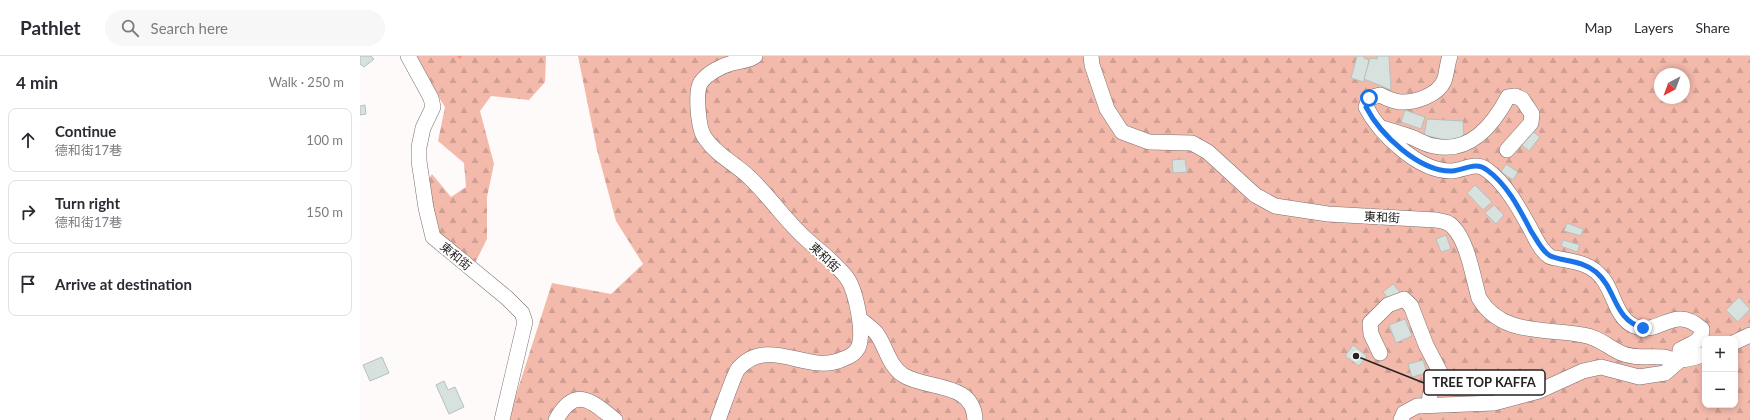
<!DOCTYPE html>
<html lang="en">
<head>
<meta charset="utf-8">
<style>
	body { margin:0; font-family:Lato,"Noto Sans TC",sans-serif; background:#f7f7f7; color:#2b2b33 }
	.controls { position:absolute; right:12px; bottom:12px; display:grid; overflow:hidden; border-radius:8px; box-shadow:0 2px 6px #0003 }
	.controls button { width:36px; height:36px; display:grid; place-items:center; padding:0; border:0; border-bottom:1px solid #e1e1e2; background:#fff; color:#2b2b33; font:20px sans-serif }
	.compass { position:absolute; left:1294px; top:12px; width:36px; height:36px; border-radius:50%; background:#fff; box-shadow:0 2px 6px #0003; rotate:221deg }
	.stop { position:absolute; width:12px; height:12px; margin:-9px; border:3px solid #1a73e8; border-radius:50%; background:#fff }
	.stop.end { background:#1a73e8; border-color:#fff; box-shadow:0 1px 4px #0008 }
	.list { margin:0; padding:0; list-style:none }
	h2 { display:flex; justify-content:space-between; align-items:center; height:52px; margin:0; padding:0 16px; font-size:17px }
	h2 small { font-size:13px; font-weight:400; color:#7c7c81 }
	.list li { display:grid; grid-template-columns:26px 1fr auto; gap:12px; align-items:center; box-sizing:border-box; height:64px; margin:0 8px 8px; padding:0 8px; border:1px solid #e1e1e2; border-radius:8px }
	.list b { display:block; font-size:15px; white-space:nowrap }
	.list p { margin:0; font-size:13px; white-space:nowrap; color:#7c7c81 }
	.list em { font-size:13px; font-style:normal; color:#7c7c81 }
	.icon { flex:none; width:22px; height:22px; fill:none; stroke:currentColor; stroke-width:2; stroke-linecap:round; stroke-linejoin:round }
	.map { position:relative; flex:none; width:1390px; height:364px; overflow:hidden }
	header { display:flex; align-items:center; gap:24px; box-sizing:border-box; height:56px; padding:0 20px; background:#fff; border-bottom:1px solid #e1e1e2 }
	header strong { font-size:19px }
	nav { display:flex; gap:22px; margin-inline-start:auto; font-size:14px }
	.search { width:280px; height:36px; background:#f7f7f7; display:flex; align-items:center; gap:10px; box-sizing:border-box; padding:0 14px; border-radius:22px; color:#7c7c81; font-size:15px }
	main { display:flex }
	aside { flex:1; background:#fff }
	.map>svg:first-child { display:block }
</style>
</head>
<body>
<header>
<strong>Pathlet</strong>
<div class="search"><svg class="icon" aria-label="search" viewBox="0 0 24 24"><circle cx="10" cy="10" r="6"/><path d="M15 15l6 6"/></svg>Search here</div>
<nav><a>Map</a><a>Layers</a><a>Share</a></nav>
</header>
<main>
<aside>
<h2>4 min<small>Walk · 250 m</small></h2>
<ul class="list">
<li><svg class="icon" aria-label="ahead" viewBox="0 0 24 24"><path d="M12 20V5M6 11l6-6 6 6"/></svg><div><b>Continue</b><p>德和街17巷</p></div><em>100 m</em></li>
<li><svg class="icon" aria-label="right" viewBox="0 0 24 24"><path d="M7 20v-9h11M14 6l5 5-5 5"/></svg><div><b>Turn right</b><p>德和街17巷</p></div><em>150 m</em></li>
<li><svg class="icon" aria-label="arrive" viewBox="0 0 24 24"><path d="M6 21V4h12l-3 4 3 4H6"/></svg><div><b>Arrive at destination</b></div></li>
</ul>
</aside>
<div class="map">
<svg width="1390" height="364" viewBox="0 0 1390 364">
	<defs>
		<pattern id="forest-firs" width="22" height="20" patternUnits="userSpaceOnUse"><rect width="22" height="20" fill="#f3b9ab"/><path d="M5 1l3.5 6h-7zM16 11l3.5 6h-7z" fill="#d09f93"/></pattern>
	</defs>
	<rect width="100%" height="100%" fill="#fefaf9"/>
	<!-- forest -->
	<g fill="url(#forest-firs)" fill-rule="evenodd">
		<path d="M52,0H186L185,26L169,44L131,40L120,55L134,108L127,141V183L113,211L75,173L66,128L72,118L91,141L106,131L104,107L78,85L85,51Z"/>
		<path d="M218,0H1390V364H148L192,227L251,238L283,208L256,165L237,94ZM1300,18H1324V42H1300ZM1345,283H1375V349H1345Z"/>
	</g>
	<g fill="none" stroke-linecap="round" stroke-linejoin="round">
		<!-- stream -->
		<path stroke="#f79078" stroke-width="3" d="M99,0L100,1"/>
	</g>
	<!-- building -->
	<g fill="#d7e1de" stroke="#b6c1bd">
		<path d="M0,0H11L14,3L4,11L0,8Z"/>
		<path d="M997,0H1004V2L1009,4L1004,26L991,22Z"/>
		<path d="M1017,0H1029L1031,34L1004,23L1010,2L1017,3Z"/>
		<path d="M5,49L6,58L0,59V50Z"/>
		<path d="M1045,54L1065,61L1061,73L1041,66Z"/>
		<path d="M1067,63L1103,65L1104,83L1089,85L1064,79Z"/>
		<path d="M1171,74L1180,81L1169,95L1160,88Z"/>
		<path d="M825,103L827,116L813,117L812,104Z"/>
		<path d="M1146,108L1158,116L1153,124L1141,116Z"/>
		<path d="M1115,129L1132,146L1123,154L1107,137Z"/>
		<path d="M1134,149L1144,159L1136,168L1125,157Z"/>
		<path d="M1207,167L1223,173L1221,180L1204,175Z"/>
		<path d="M1086,179L1091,193L1081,196L1076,183Z"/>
		<path d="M1203,184L1220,189L1217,196L1201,190Z"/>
		<path d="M1033,228L1043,240L1030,244L1023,236Z"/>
		<path d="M1379,241L1390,253L1378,266L1366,254Z"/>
		<path d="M1045,263L1052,280L1036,287L1029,269Z"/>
		<path d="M993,289L1007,300L999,310L985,300Z"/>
		<path d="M22,301L29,317L10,325L3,309Z"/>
		<path d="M1063,304L1067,317L1052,321L1048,308Z"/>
		<path d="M84,325L88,334L95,331L104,351L89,358L76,329Z"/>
	</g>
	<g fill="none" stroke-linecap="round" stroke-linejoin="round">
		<!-- minor casing -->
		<g stroke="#796f6d" stroke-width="16">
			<g id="minor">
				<path d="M48,0L71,42L73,51L63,72L59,91V105L66,152L73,181L147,242L162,257L165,266L142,364"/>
				<path d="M731,0L732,9L747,53L762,76L789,86L832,87L848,96L895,139L915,150L968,158L1076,164C1082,165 1089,166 1093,171C1108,186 1113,222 1119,242C1141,280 1186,272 1223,279C1238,281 1248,291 1261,297C1274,303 1290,300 1303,301C1309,302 1316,305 1321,304C1329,303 1338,301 1345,298"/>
				<path d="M1090,0C1087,8 1087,17 1084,25C1078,39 1055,47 1040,46C1033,45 1026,42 1020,39L1009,42L1006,51C1020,78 1059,116 1092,115C1105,114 1115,105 1127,114C1146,128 1159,152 1170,172C1175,181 1180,194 1189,200C1191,202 1197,202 1200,203C1217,206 1232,208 1243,223C1254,237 1256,262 1274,270C1300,281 1313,247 1342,273C1342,287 1330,287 1320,294V304"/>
				<path d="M1022,72C1032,75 1042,78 1051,81C1059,84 1066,89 1074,90C1110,98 1133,69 1148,41L1155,40L1162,43L1172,58L1171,67L1147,94"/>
				<path d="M501,264C506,268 513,273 517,278C526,291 529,310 543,319C566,334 614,325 615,364"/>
				<path d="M1375,286L1390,279"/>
				<path d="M1020,297L1011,278L1010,267L1028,249L1044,243L1051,250L1066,289L1081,318L1070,338L1069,349"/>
				<path d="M196,364C215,329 232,345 255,364"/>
				<path d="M358,364C362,354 374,318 378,313C409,278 448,320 483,303C489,301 495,298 498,292C505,278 496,235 487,222C475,206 459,195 445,182C425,164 410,141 390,122C376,108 356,99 345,82C338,73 335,35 341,26C348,17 361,10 372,7C379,5 389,5 395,0"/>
				<path d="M1041,364L1044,357L1057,350L1134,347L1179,335L1223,315L1241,311L1279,321L1305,317L1320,304"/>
			</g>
		</g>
		<!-- minor -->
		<use href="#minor" stroke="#fff" stroke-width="15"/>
	</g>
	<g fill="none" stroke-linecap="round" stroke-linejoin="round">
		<!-- route -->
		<path stroke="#1a73e8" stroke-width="5" d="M1009,42L1006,51C1020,78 1059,116 1092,115C1105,114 1115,105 1127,114C1147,128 1160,154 1171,175C1176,182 1181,194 1189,199C1191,201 1197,202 1200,203C1214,206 1225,207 1236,216C1257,234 1253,263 1283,272"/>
	</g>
	<g text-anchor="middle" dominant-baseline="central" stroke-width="4" stroke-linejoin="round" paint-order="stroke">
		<!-- street labels -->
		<g font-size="12" fill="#262221" stroke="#fff">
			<text transform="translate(1022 161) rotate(3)">東和街</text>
			<text transform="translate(96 200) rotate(40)">東和街</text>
			<text transform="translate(465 201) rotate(43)">東和街</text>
		</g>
	</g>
	<!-- callouts -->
	<path fill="none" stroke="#262221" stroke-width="1.5" d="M996 300L1064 327"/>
	<circle fill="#262221" stroke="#fff" stroke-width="1.5" cx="996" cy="300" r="4"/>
	<rect fill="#fff" stroke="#262221" stroke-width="1.5" x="1064" y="314" width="121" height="25" rx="4"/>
	<g font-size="13" text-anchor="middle" font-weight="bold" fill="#262221">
		<text x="1124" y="331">TREE TOP KAFFA</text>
	</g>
</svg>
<div class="controls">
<button>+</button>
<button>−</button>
</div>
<svg class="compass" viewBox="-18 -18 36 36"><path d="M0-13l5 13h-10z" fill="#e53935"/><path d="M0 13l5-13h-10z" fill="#7c7c81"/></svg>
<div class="stop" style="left:1009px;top:42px"></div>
<div class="stop end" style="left:1283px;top:272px"></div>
</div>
</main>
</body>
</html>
